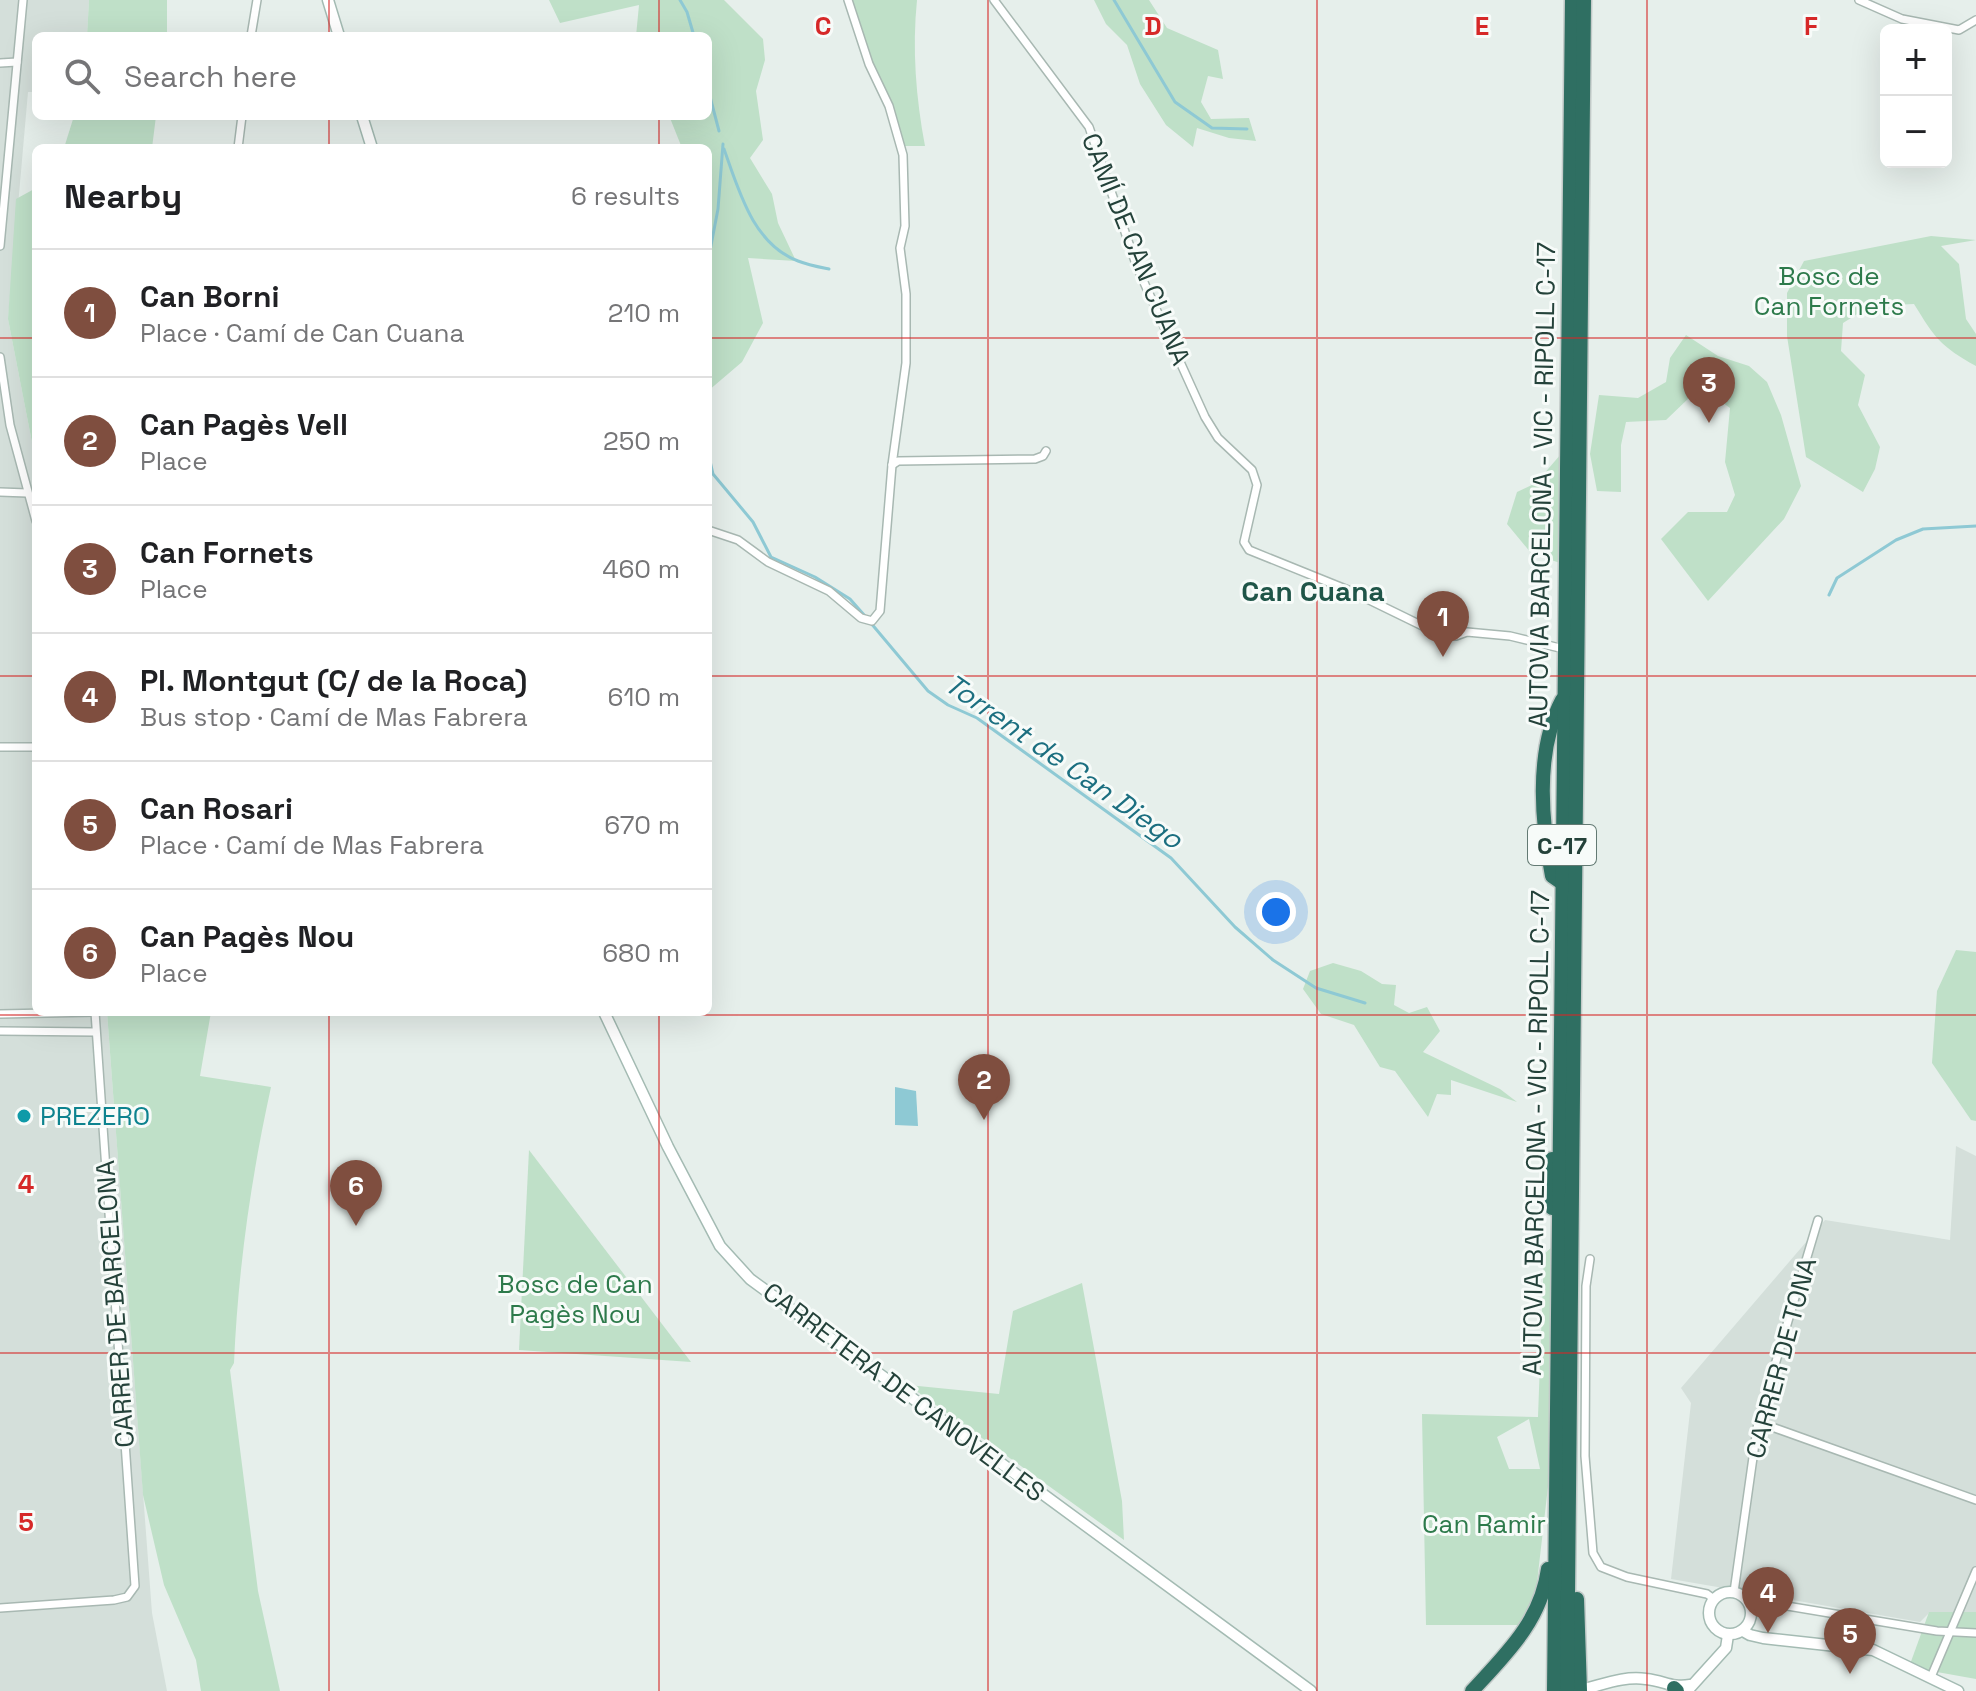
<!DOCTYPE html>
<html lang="en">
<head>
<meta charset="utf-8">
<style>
	body { margin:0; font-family:"Space Grotesk",sans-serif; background:#f2f2f2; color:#202124 }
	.controls { position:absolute; right:24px; top:24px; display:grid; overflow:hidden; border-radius:12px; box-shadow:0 8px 32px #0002 }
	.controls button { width:72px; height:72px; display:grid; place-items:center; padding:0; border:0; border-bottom:2px solid #e0e0e0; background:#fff; color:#202124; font:40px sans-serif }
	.you { position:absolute; left:1276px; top:912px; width:28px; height:28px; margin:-20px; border:6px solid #fff; border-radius:50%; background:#1a73e8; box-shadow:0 0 0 12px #1a73e833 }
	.badge { display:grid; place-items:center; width:52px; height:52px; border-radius:50%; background:#7f4e3f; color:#fff; font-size:26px; font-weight:700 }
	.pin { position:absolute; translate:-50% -66px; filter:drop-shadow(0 2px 4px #0008) }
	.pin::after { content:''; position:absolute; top:42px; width:28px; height:24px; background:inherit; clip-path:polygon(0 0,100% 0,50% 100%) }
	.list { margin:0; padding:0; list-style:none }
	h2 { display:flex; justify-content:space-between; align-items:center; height:104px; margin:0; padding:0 32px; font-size:34px }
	h2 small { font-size:26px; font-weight:400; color:#757577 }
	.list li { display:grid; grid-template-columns:52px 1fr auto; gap:24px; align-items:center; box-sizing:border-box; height:128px; padding:0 32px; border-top:2px solid #e0e0e0 }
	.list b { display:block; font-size:30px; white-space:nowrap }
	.list p { margin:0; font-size:26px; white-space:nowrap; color:#757577 }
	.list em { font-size:26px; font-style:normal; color:#757577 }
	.icon { flex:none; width:44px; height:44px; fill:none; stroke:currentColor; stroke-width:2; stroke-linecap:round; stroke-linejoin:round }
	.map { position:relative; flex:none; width:1976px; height:1691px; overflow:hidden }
	.search { position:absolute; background:#fff; box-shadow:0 8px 32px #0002; left:32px; top:32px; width:680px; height:88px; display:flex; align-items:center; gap:20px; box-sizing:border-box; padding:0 28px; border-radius:12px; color:#757577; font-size:30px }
	.panel { position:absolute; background:#fff; box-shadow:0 8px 32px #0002; left:32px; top:144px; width:680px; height:872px; border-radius:12px }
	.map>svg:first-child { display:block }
</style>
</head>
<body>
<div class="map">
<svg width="1976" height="1691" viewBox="0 0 1976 1691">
	<rect width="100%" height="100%" fill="#e6efeb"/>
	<!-- built -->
	<g fill="#d4dfda">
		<path d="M0,0H89L87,36H36V92H28L8,319L36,463V1012H107L152,1613L167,1691H0Z"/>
		<path d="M1956,1146L1976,1156V1612L1929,1613L1920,1622L1671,1579L1691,1403L1681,1388L1825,1220L1950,1240Z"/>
	</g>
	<!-- green -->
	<g fill="#bfe0c8" fill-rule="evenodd">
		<path d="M89,0H167V36H87Z"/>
		<path d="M549,0H724L763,39L765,60L756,91L763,140L750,158L772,194L778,223L796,261L748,258L763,323L742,362L708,391V148H682L670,118L664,116H708V36H636L639,5L560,23Z"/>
		<path d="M849,0H917C912,49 916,98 925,146H901Z"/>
		<path d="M1094,0H1149L1167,28L1218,50L1223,79L1208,76L1201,102L1211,119L1249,118L1256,141L1229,138L1197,128L1193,147L1166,125L1140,84L1127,45L1106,24Z"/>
		<path d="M74,116H156L152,148H64Z"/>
		<path d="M36,188V463L8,319L16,199Z"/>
		<path d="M1931,236L1976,240L1941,246L1959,264L1966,319L1976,334V366C1940,346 1935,338 1914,304L1870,306L1843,323L1841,351L1865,375L1858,405L1880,447L1875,469L1863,492L1806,457L1787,336V293L1804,261Z"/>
		<path d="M1686,335L1718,356L1749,366L1767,382L1781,415L1801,486L1784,519L1708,601L1661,539L1688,512H1727L1735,495L1725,462L1730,408L1715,397H1690L1666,420L1626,422L1621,445V492L1597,491L1590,454L1599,395L1638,398L1666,382L1670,358Z"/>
		<path d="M1561,454L1560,563L1531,553L1507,524L1517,492L1536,483Z"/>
		<path d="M1956,950L1976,952V1121L1971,1120L1932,1063L1937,991Z"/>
		<path d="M1333,963L1361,971L1382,984L1396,985L1394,1005L1409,1013L1427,1007L1440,1031L1423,1052L1500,1089L1517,1102L1451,1080V1095L1437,1094L1428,1117L1395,1071L1380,1067L1354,1025L1321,1014L1303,989L1310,971Z"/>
		<path d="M107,1012H211L200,1076L271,1087C251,1178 238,1270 234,1363L230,1370L258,1591L280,1691H201L196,1660L164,1585L143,1495Z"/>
		<path d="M529,1150L691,1362L519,1350Z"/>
		<path d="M1552,1247L1550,1469L1535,1600L1521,1625H1426L1422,1414L1538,1417L1544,1254ZM1529,1419L1540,1469H1509L1497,1437Z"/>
		<path d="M1082,1283L1122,1501L1124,1540L908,1385L999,1394L1013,1311Z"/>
		<path d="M1929,1612H1976V1679L1909,1667Z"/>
	</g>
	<!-- water -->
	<path fill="#8ec9d4" d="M895,1087L916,1091L918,1126L895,1125Z"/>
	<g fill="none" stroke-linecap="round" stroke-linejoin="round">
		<!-- stream -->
		<g stroke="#8ec9d4" stroke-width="3">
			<path d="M680,0L687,12L694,36"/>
			<path d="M1114,0L1175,102L1212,128L1247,129"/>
			<path d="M708,89L719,131"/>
			<path d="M724,149C739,191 753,244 798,261C808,265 819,267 829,269"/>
			<path d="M708,261L718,209L723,144"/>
			<path d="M708,452L713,474L753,522L771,557L815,577L850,599L865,616"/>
			<path d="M1829,595L1837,578L1896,540L1923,529L1976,526"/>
			<path d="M870,622L928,691L948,705L977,718L1171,858L1235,927L1273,960L1316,988L1365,1003"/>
		</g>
		<!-- street casing -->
		<g stroke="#a8b8b2" stroke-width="10">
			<g id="street">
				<path d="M994,0L1089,127L1137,267L1205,417L1218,438L1252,470L1257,485L1244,542L1249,550L1353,592L1435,632L1456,636L1467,632L1510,636L1564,649"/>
				<path d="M1859,0L1902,19L1959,30L1976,20"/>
				<path d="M251,36L257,0"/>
				<path d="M0,63L17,62"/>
				<path d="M238,148L242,116"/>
				<path d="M0,246L23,0"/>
				<path d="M0,357L10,425L36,521"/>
				<path d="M892,465L898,461L1035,459L1043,456L1046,451"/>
				<path d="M0,492L27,493"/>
				<path d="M708,530L738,540L768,562L829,591L861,618L872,621L880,611L892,465L906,363V294L900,248L905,226L903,155L889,106L869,64L848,0"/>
				<path d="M0,747H36"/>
				<path d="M0,1014L95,1012"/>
				<path d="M0,1031L95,1032"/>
				<path d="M1590,1259L1586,1286L1585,1456L1593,1553L1601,1567L1627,1577L1707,1594L1714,1599"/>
				<path d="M1758,1422L1976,1500"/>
				<path d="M1734,1592L1758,1422L1818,1220"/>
				<path d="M1750,1604L1763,1602L1937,1631L1976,1633"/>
				<path d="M0,1608L114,1600L127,1597L135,1586L95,1012"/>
				<path d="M1931,1677L1976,1571"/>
			</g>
		</g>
		<!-- secondary casing -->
		<g stroke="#a4bbb3" stroke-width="13">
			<g id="secondary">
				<path d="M328,0L339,36"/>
				<path d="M362,116L372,148"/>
				<path d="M604,1012L668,1147L720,1246L750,1279L1311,1691"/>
				<circle cx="1730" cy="1613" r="21"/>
				<path d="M1743,1631L1750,1635L1763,1638L1873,1650L1958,1691"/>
				<path d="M1588,1688C1607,1683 1626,1676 1646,1679C1665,1681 1671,1688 1690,1685"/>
				<path d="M1688,1690L1726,1648L1728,1635"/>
			</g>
		</g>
		<!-- highway casing -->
		<g stroke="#c2cac8" stroke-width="17">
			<g id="highway">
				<path d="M1562,700C1535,751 1541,820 1552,876L1562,883"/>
				<path d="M1552,1159V1174L1547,1183L1552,1192V1208"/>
				<path d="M1577,1599L1580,1691"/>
				<path d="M1674,1688L1677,1691"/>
				<path d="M1472,1691C1506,1654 1541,1621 1548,1569"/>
				<path d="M1554,1691L1572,0"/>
				<path d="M1567,1691L1584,0"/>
			</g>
		</g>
		<!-- street -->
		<use href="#street" stroke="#fff" stroke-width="7"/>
		<!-- secondary -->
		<use href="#secondary" stroke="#fff" stroke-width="10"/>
		<!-- highway -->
		<use href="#highway" stroke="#2f6f62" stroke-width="14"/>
	</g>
	<!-- grid -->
	<path fill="none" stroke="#d62828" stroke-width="2" stroke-opacity="0.55" d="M329,0V36M659,0V36M988,0V1691M1317,0V1691M1647,0V1691M329,116V148M659,116V148M0,338H36M708,338H1976M0,676H36M708,676H1976M329,1012V1691M659,1012V1691M0,1015H1976M0,1353H1976"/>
	<!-- markers -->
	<circle fill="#0f9aa8" stroke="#f7fbf9" stroke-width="3" cx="24" cy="1116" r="8"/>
	<g text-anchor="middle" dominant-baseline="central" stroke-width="6" stroke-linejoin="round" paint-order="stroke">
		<!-- shield labels -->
		<rect fill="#f7fbf9" stroke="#637a73" stroke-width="2" x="1528" y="825" width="68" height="40" rx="6"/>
		<g font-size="24" font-weight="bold" fill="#24423a">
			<text x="1562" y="845">C-17</text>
		</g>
		<!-- street labels -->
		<g font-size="26" fill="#24423a" stroke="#f7fbf9">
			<text transform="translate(1136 249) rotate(68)">CAMÍ DE CAN CUANA</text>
			<text transform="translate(1542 485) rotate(-89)">AUTOVIA BARCELONA - VIC - RIPOLL C-17</text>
			<text transform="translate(1536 1133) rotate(-89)">AUTOVIA BARCELONA - VIC - RIPOLL C-17</text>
			<text transform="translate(115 1304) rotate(-94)">CARRER DE BARCELONA</text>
			<text transform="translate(1781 1358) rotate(-75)">CARRER DE TONA</text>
			<text transform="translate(904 1392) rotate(37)">CARRETERA DE CANOVELLES</text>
		</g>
		<!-- park labels -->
		<g font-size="26" fill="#2d7a4b" stroke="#f7fbf9">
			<text x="1829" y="276">Bosc de<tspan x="1829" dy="30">Can Fornets</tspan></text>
			<text x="575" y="1284">Bosc de Can<tspan x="575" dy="30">Pagès Nou</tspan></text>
			<text x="1484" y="1524">Can Ramir</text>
		</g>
		<!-- culture labels -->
		<g font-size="26" fill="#0d838f" stroke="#f7fbf9" text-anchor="start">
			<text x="40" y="1116">PREZERO</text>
		</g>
		<!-- neighbourhood labels -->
		<g font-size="28" font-weight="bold" fill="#1f5548" stroke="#f7fbf9">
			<text x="1313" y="591">Can Cuana</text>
		</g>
		<!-- water labels -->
		<g font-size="28" font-style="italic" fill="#1c6f80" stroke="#f7fbf9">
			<text transform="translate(1064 761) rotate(35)">Torrent de Can Diego</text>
		</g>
	</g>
	<g font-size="26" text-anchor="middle" font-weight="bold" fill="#d62828" stroke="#f7fbf9" stroke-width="6" stroke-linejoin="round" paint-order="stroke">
		<text x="823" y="35">C</text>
		<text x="1153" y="35">D</text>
		<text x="1482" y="35">E</text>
		<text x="1811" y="35">F</text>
		<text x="26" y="1193">4</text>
		<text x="26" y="1531">5</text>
	</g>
</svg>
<div class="controls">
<button>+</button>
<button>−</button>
</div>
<div class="you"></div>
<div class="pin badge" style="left:1443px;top:657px">1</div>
<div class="pin badge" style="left:984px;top:1120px">2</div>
<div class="pin badge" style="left:1709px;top:423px">3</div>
<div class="pin badge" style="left:1768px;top:1633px">4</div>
<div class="pin badge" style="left:1850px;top:1674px">5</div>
<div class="pin badge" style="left:356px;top:1226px">6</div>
<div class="search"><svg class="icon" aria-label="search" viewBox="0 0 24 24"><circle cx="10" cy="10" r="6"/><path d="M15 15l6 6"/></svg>Search here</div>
<section class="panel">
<h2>Nearby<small>6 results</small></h2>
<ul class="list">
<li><span class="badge">1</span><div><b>Can Borni</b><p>Place · Camí de Can Cuana</p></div><em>210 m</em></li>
<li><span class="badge">2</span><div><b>Can Pagès Vell</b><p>Place</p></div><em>250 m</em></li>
<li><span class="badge">3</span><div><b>Can Fornets</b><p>Place</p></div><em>460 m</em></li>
<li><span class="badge">4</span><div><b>Pl. Montgut (C/ de la Roca)</b><p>Bus stop · Camí de Mas Fabrera</p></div><em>610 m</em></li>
<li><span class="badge">5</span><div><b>Can Rosari</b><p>Place · Camí de Mas Fabrera</p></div><em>670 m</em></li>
<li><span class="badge">6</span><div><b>Can Pagès Nou</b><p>Place</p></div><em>680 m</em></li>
</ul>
</section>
</div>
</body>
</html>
